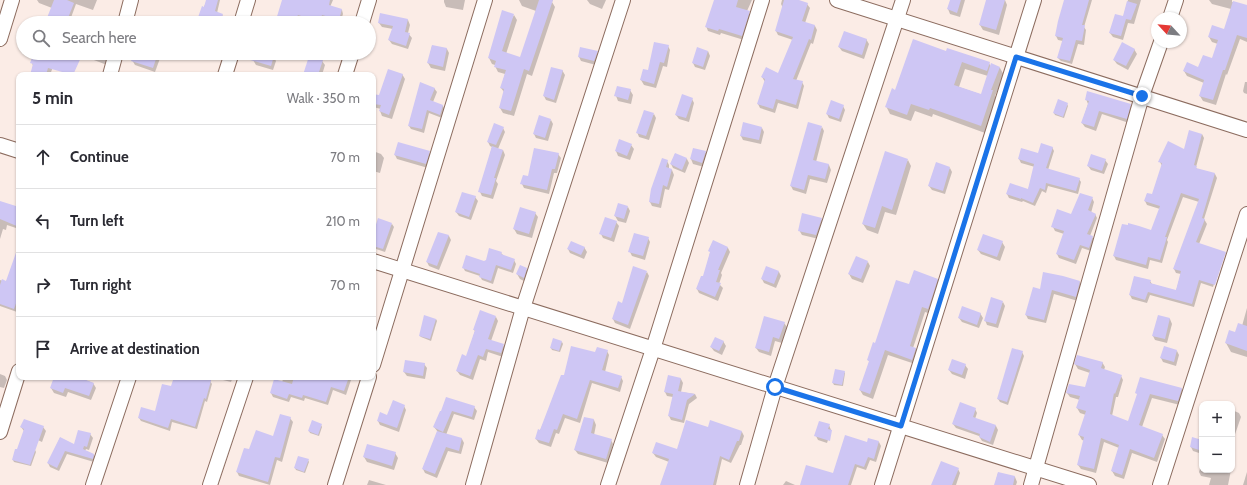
<!DOCTYPE html>
<html lang="en">
<head>
<meta charset="utf-8">
<style>
	body { margin:0; font-family:Cabin,sans-serif; background:#f2f2f3; color:#2b2b33 }
	.controls { position:absolute; right:12px; bottom:12px; display:grid; overflow:hidden; border-radius:8px; box-shadow:0 1px 3px #0004 }
	.controls button { width:36px; height:36px; display:grid; place-items:center; padding:0; border:0; border-bottom:1px solid #e1e1e2; background:#fff; color:#2b2b33; font:20px sans-serif }
	.compass { position:absolute; left:1151px; top:12px; width:36px; height:36px; border-radius:50%; background:#fff; box-shadow:0 1px 3px #0004; rotate:296deg }
	.stop { position:absolute; width:12px; height:12px; margin:-9px; border:3px solid #1a73e8; border-radius:50%; background:#fff }
	.stop.end { background:#1a73e8; border-color:#fff; box-shadow:0 1px 4px #0008 }
	.list { margin:0; padding:0; list-style:none }
	h2 { display:flex; justify-content:space-between; align-items:center; height:52px; margin:0; padding:0 16px; font-size:17px }
	h2 small { font-size:13px; font-weight:400; color:#7c7c81 }
	.list li { display:grid; grid-template-columns:26px 1fr auto; gap:12px; align-items:center; box-sizing:border-box; height:64px; padding:0 16px; border-top:1px solid #e1e1e2 }
	.list b { display:block; font-size:15px; white-space:nowrap }
	.list em { font-size:13px; font-style:normal; color:#7c7c81 }
	.icon { flex:none; width:22px; height:22px; fill:none; stroke:currentColor; stroke-width:2; stroke-linecap:round; stroke-linejoin:round }
	.map { position:relative; flex:none; width:1247px; height:485px; overflow:hidden }
	.search { position:absolute; background:#fff; box-shadow:0 1px 3px #0004; left:16px; top:16px; width:360px; height:44px; display:flex; align-items:center; gap:10px; box-sizing:border-box; padding:0 14px; border-radius:22px; color:#7c7c81; font-size:15px }
	.panel { position:absolute; background:#fff; box-shadow:0 1px 3px #0004; left:16px; top:72px; width:360px; height:308px; border-radius:8px }
	.map>svg:first-child { display:block }
</style>
</head>
<body>
<div class="map">
<svg width="1247" height="485" viewBox="0 0 1247 485">
	<rect width="100%" height="100%" fill="#fbece6"/>
	<!-- shadow -->
	<g fill="#0003" fill-rule="evenodd">
		<path d="M37,0H97L93,10L76,4L69,23H47L52,8L39,3Z"/>
		<path d="M207,0H220L217,13L222,15L225,19L223,23H197Z"/>
		<path d="M283,0H333L330,7L342,10L343,14L340,23L324,18L322,23H316L300,18L298,23H276Z"/>
		<path d="M444,0H465L463,10L446,7L444,2Z"/>
		<path d="M519,0H553L552,2L555,7L532,76L527,74L514,116L503,113L500,108L504,92L501,88L505,74L498,72L495,66V65L492,64L489,58L514,15L517,20L506,54L521,59L536,11L522,6Z"/>
		<path d="M587,0H606L602,9L590,4Z"/>
		<path d="M716,0H752L747,11L751,16L744,40L721,33L720,35L708,31L706,26Z"/>
		<path d="M782,0H796L807,4L810,8L805,23L815,26L817,30L813,44L811,43L796,81L802,82L804,86L798,109L778,103L775,113L760,108L758,104L765,82L762,77L779,74L793,40L778,35L776,31L783,8L781,4Z"/>
		<path d="M951,0H965L960,17L950,14L948,9Z"/>
		<path d="M987,0H1005L1007,5L999,35L983,30L980,25Z"/>
		<path d="M1065,0H1092L1084,27L1086,30L1084,45L1078,44L1072,64L1061,61L1058,58L1063,41L1058,40L1056,36Z"/>
		<path d="M1128,0H1141L1134,24L1128,23L1123,40L1113,37L1110,33L1123,18Z"/>
		<path d="M1209,0H1232V2L1247,6V42L1240,39L1227,75L1226,74L1216,105L1203,101L1200,96L1204,83L1187,76L1184,71L1199,68L1212,60L1218,44L1212,42L1209,37L1225,30L1231,9L1212,4Z"/>
		<path d="M408,20L410,25L408,33L412,38L408,49L392,44L389,40L393,29L382,27L379,23Z"/>
		<path d="M866,39L869,44L864,59L842,51L839,47Z"/>
		<path d="M432,46L447,49L449,53L445,71L431,68L428,63Z"/>
		<path d="M668,46L670,50L667,67L663,66L656,88L644,85L641,80Z"/>
		<path d="M1134,49L1137,54L1128,70L1117,64L1114,60Z"/>
		<path d="M708,51L710,56L705,70L695,67L693,63Z"/>
		<path d="M597,52L599,56L596,65L581,61L579,57Z"/>
		<path d="M947,52L989,63L991,67L992,65L1000,68L1004,75L995,96L997,98L985,133L933,114L932,117L915,111L911,121L890,114L886,106L895,91ZM965,69L988,76L982,95L959,87Z"/>
		<path d="M35,53H58L50,75H31L33,66L32,63Z"/>
		<path d="M84,53H109L107,65L86,57Z"/>
		<path d="M135,53H162L155,72L135,65L132,60Z"/>
		<path d="M194,53H205L203,59L195,56Z"/>
		<path d="M255,53H262L273,56L276,61L273,70L256,65L253,60Z"/>
		<path d="M322,61L325,65L322,75H305Z"/>
		<path d="M562,70L565,75L556,103L546,100L544,96Z"/>
		<path d="M201,73L207,75H200Z"/>
		<path d="M402,74L405,79L392,119L382,116L380,111L381,109L373,107V95L380,96Z"/>
		<path d="M1245,82H1247V94L1244,93L1243,91Z"/>
		<path d="M434,88L437,92L433,102L443,106L445,110L442,118L429,113L424,133L411,129L409,126Z"/>
		<path d="M630,90L633,95L631,104L618,101L616,96Z"/>
		<path d="M692,99L694,103L689,122L679,119L676,115Z"/>
		<path d="M1086,99L1130,105L1133,109L1129,123L1102,114L1096,131L1085,127L1082,123L1088,104Z"/>
		<path d="M1067,104L1068,106L1064,118L1055,115L1054,113Z"/>
		<path d="M843,106L845,110L841,122L829,118L827,114Z"/>
		<path d="M654,114L656,118L649,140L639,137L637,132Z"/>
		<path d="M551,120L553,124L548,141L536,138L534,134Z"/>
		<path d="M822,127L824,131L816,162L829,165L831,170L827,183L810,179L806,194L793,190L791,186Z"/>
		<path d="M503,128L505,132L498,149L503,150L505,155L496,181L498,184L493,199L482,196L480,192L492,147L490,146L488,142Z"/>
		<path d="M762,128L764,132L761,144L743,140L741,136Z"/>
		<path d="M1202,134L1204,138L1196,167L1197,169L1215,174L1217,178L1204,219L1207,224L1199,244L1225,253L1228,257L1217,288H1215L1226,254H1224L1213,287L1201,283L1194,307L1150,295L1147,303L1132,299L1130,295L1150,281L1152,284L1176,291L1181,274L1176,273L1174,269L1199,202L1183,197L1167,240L1168,242L1162,263L1150,260L1148,269L1116,260L1114,256L1152,231L1160,209L1147,205L1145,201L1147,194L1153,196L1162,166L1160,162L1185,150Z"/>
		<path d="M620,141L631,145L634,149L630,160L618,156L616,151Z"/>
		<path d="M1052,147L1054,151L1048,170L1079,179L1081,182L1078,194L1048,186L1046,193L1042,191L1035,206L1023,201L1022,202L1009,198L1007,194L1028,190L1035,167L1021,163L1019,159L1039,154Z"/>
		<path d="M373,151L381,154L384,158L380,173L373,171Z"/>
		<path d="M429,152L431,157L428,168L397,159L395,155Z"/>
		<path d="M705,152L708,156L704,167L693,164L691,159Z"/>
		<path d="M558,154L561,158L557,173H554L549,194L524,188L522,184Z"/>
		<path d="M675,154L687,159L689,163L685,173L673,168L671,164Z"/>
		<path d="M908,160L911,166L896,215L885,212L878,234L867,230L863,224Z"/>
		<path d="M1105,160L1108,164L1104,174L1091,170L1088,166Z"/>
		<path d="M667,161L669,165V169L672,170L674,175L669,190L665,189L661,208L652,206L650,202Z"/>
		<path d="M950,168L952,172L945,194L932,190L929,186Z"/>
		<path d="M475,197L478,201L471,220L459,216L456,212Z"/>
		<path d="M1092,198L1094,202L1091,213L1095,214L1097,218L1090,236L1092,237L1095,241L1091,251L1082,248L1076,264L1059,258L1057,254L1064,234L1055,231L1053,227L1072,215Z"/>
		<path d="M0,202L19,208V229L7,225L6,230L3,229L0,239Z"/>
		<path d="M628,207L630,211L626,223L618,221L615,216Z"/>
		<path d="M535,213L538,217L532,238L517,234L514,229Z"/>
		<path d="M821,219L824,223L819,239L802,235L799,230Z"/>
		<path d="M616,222L619,226L614,242L603,238L601,234Z"/>
		<path d="M392,224L394,227L385,252L373,248V238Z"/>
		<path d="M438,234L449,236L451,240L439,270L429,266L427,262Z"/>
		<path d="M648,238L650,242L645,260L632,256L630,252Z"/>
		<path d="M714,242L728,248L730,252L721,273L722,275L719,284L723,288L718,301L699,293L697,289L704,278L710,253V251Z"/>
		<path d="M1002,242L1005,247L1000,261L981,254L978,250Z"/>
		<path d="M584,247L587,252L584,259L570,253L568,249Z"/>
		<path d="M501,253L504,256L514,260L516,264L513,273L498,268L493,284L482,280L480,276L465,271L463,267L484,262Z"/>
		<path d="M19,254V305L17,312L0,306V280L6,282Z"/>
		<path d="M868,262L870,266L863,283L852,279L849,274Z"/>
		<path d="M767,267L779,272L781,276L776,288L764,283L762,279Z"/>
		<path d="M526,269L529,273L526,282L520,279L517,274Z"/>
		<path d="M647,272L649,276L630,329L615,323L613,319L622,304Z"/>
		<path d="M937,279L940,284L931,314L925,312L913,348H916L918,353L915,364L888,355L873,399L863,395L860,390L870,362L868,360L876,344L910,285Z"/>
		<path d="M1080,282L1082,286L1078,301L1054,294L1046,323L1028,319L1026,315L1041,291Z"/>
		<path d="M1003,302L1005,306L998,328L987,325L985,320Z"/>
		<path d="M1247,308V357L1231,352L1226,343L1242,326Z"/>
		<path d="M980,313L983,318L979,328L962,322L959,318Z"/>
		<path d="M496,317L498,321L491,341L503,345L505,349L503,357L488,352L486,361L480,359L473,380L460,375L457,371L467,357L475,331L474,330Z"/>
		<path d="M1158,317L1170,319L1172,324L1167,343L1155,340L1153,336Z"/>
		<path d="M436,319L437,321L431,341L421,337L420,336Z"/>
		<path d="M784,323L787,327L782,343L775,341L771,356L759,352L756,348Z"/>
		<path d="M723,341L726,346L722,355L714,351L711,347Z"/>
		<path d="M562,342L563,344L560,352L552,350L551,348Z"/>
		<path d="M607,351L609,355L605,372L621,377L623,381L620,392L592,383L580,423L565,418L559,434L556,433L551,447L539,443L536,439L565,377L596,353Z"/>
		<path d="M1177,351L1179,355L1176,366L1163,362L1161,358Z"/>
		<path d="M1022,352L1024,356L1008,405L1000,402L998,399Z"/>
		<path d="M1102,362L1105,367L1104,370L1121,376L1123,380L1118,397H1116L1112,416L1129,422L1138,395L1182,389L1184,393L1180,405L1152,398L1142,427L1162,435L1165,439L1157,462L1132,453L1124,479L1115,476L1112,471L1119,448L1104,442L1096,473L1081,469L1078,465L1085,441L1082,440L1079,435L1086,415L1080,413L1077,408L1080,400L1070,397L1067,393L1086,388L1090,373L1078,369L1075,364Z"/>
		<path d="M424,364L427,368L425,379L407,376L404,372Z"/>
		<path d="M965,365L968,369L965,379L952,374L949,370Z"/>
		<path d="M844,372L845,373L843,386L834,385L833,383Z"/>
		<path d="M0,374L5,376L7,380L4,388L0,387Z"/>
		<path d="M669,376L681,379L683,383L681,392L695,394L697,398L689,404L684,423L671,420L669,416L673,397L667,396L665,392Z"/>
		<path d="M53,377H76L93,383L96,388L91,400L68,392L66,397L54,393L51,388L55,378Z"/>
		<path d="M175,377H186L210,381L212,384L207,402L205,401L197,429L172,422L170,431L141,421L139,418L155,412L172,388Z"/>
		<path d="M211,377H233L231,382Z"/>
		<path d="M284,377H352L346,395L333,390L328,405L305,398L304,401L291,397L289,402L273,397L271,393L275,380L282,382Z"/>
		<path d="M404,406L406,410L399,432L380,425L378,421Z"/>
		<path d="M474,407L477,411L474,420L454,414L446,435L462,439L464,443L461,454L448,451L437,478L425,473L423,469L438,432L434,427L441,412Z"/>
		<path d="M975,409L977,413L975,419L996,426L998,430L993,445L982,441L979,436L956,428L953,424Z"/>
		<path d="M1232,410L1239,413L1241,417L1232,443Z"/>
		<path d="M290,418L293,422L282,462L277,460L270,485L239,476L237,472L249,451L274,437Z"/>
		<path d="M585,418L594,420L596,425L594,435L611,440L613,444L608,463L578,454L575,450Z"/>
		<path d="M321,425L322,427L319,436L310,433L309,431Z"/>
		<path d="M829,425L831,430L827,443L818,440L816,436Z"/>
		<path d="M21,427H43L46,431L42,442L27,435Z"/>
		<path d="M708,428L742,432L744,436L741,445H740L731,463L722,459L716,485H662L669,462L656,457L653,453L678,451Z"/>
		<path d="M90,434L93,438L89,450L86,449L85,451L94,455L96,459L94,462L67,454L59,471L50,467L48,463L60,438L75,446Z"/>
		<path d="M1193,438L1202,441V454L1193,451L1191,447Z"/>
		<path d="M879,442L881,446L876,462L870,460L866,470L857,467L851,485H831L867,444Z"/>
		<path d="M35,450L36,452L31,466L14,462L13,460Z"/>
		<path d="M1232,452L1234,455L1232,463Z"/>
		<path d="M395,453L398,458L394,470L367,462L364,457Z"/>
		<path d="M308,460L309,462L305,473L296,470L295,468Z"/>
		<path d="M1202,463V470H1231L1228,485H1209L1211,478L1201,476L1199,472Z"/>
		<path d="M958,469L960,473L956,485H932Z"/>
		<path d="M1247,472V485H1243Z"/>
		<path d="M998,473L1015,477L1017,482L1016,485H995Z"/>
		<path d="M369,480L386,485H367Z"/>
		<path d="M786,481L795,485H783Z"/>
	</g>
	<!-- building -->
	<g fill="#cec6f4">
		<path d="M54,0H67L74,3L66,23H45Z"/>
		<path d="M206,0H218L215,11L223,14L220,23H196L202,6L204,7Z"/>
		<path d="M282,0H330L329,5L342,9L339,20L322,15L320,22L298,15L294,23H275Z"/>
		<path d="M539,0H553L529,71L524,69L511,111L499,108L504,89L500,88L506,70L494,67L496,61L488,58L502,10L514,14L502,51L520,57Z"/>
		<path d="M714,0H738L736,7L750,11L742,36L719,29L718,31L705,27Z"/>
		<path d="M784,0H799L808,3L802,21L815,25L811,40L809,39L793,79L803,81L796,105L776,99L773,109L757,104L765,79L761,77L766,67L778,73L793,37L775,31Z"/>
		<path d="M950,0H961L957,13L947,9Z"/>
		<path d="M986,0H1005L996,30L979,25Z"/>
		<path d="M1064,0H1089L1082,25H1085L1082,41L1076,40L1070,61L1057,58L1063,38L1055,36L1058,21Z"/>
		<path d="M1127,1L1137,4L1131,20L1126,19L1121,36L1109,33L1115,14L1123,16Z"/>
		<path d="M1233,1L1247,5V38L1237,35L1225,70H1223L1213,100L1199,96L1204,80L1183,71L1187,62L1198,67L1203,55L1212,58L1218,40L1208,37L1212,25L1224,29Z"/>
		<path d="M380,13L408,19L405,32L410,33L406,46L388,40L393,26L378,23Z"/>
		<path d="M844,31L867,39L862,55L838,47Z"/>
		<path d="M913,39L946,51L947,48L990,62L987,71L962,62L954,85L981,94L991,63L1000,67L991,90H993L981,126L930,108L929,110L911,104L907,115L885,107L892,88L895,90Z"/>
		<path d="M654,42L669,45L664,63L660,62L654,84L640,80L643,69L648,70Z"/>
		<path d="M1122,42L1135,49L1126,66L1113,60Z"/>
		<path d="M432,45L447,48L443,67L427,63Z"/>
		<path d="M580,47L598,51L594,61L578,57Z"/>
		<path d="M697,47L708,51L703,67L692,63Z"/>
		<path d="M34,53H83L73,75L48,68L46,75H30L33,64L30,63Z"/>
		<path d="M134,53H158L153,68L131,61Z"/>
		<path d="M240,53H265L274,56L271,66L240,57Z"/>
		<path d="M309,56L323,60L318,75H303Z"/>
		<path d="M551,67L563,70L554,100L543,96Z"/>
		<path d="M388,69L403,74L389,115L379,111L381,105L373,104V94L379,95Z"/>
		<path d="M420,82L435,88L430,100L443,105L440,115L427,110L422,129L408,126Z"/>
		<path d="M617,86L631,89L628,100L614,96Z"/>
		<path d="M1087,91L1131,104L1127,119L1099,111L1094,127L1081,123L1089,101L1085,100Z"/>
		<path d="M682,94L693,98L686,118L675,115Z"/>
		<path d="M1058,99L1068,103L1063,117L1053,113Z"/>
		<path d="M831,100L844,105L839,119L826,114Z"/>
		<path d="M644,110L654,113L646,136L636,133Z"/>
		<path d="M539,115L551,119L545,138L533,134Z"/>
		<path d="M743,122L762,127L759,140L740,136Z"/>
		<path d="M808,122L822,126L813,160L829,164L825,179L808,175L804,190L790,186Z"/>
		<path d="M494,123L504,127L496,145L487,142Z"/>
		<path d="M1189,130L1202,134L1194,165L1197,166L1196,168L1215,173L1202,218L1205,219L1196,242L1226,252L1215,285L1199,280L1192,304L1148,292L1145,300L1129,295L1134,276L1151,280L1150,283L1176,290L1181,271L1173,269L1199,199L1181,193L1165,237H1167L1160,260L1148,257L1146,265L1113,256L1122,224L1128,225V223L1139,226L1151,230L1160,206L1144,201L1147,193L1152,194L1162,163L1158,162L1168,141L1184,149Z"/>
		<path d="M619,139L632,144L627,156L615,151Z"/>
		<path d="M398,142L430,151L426,164L394,155Z"/>
		<path d="M1041,143L1053,147L1046,168L1080,178L1076,191L1046,183L1045,190L1040,188L1033,203L1021,198V199L1006,194L1010,183L1028,189L1034,164L1018,159L1021,148L1038,153Z"/>
		<path d="M492,146L503,150L494,178H496L491,195L478,192Z"/>
		<path d="M534,148L559,153L555,169H552L547,190L520,184L523,175L528,176Z"/>
		<path d="M693,148L706,151L702,163L690,159Z"/>
		<path d="M885,151L908,159L892,210L882,206L875,228L862,224Z"/>
		<path d="M675,153L687,158L682,170L670,164Z"/>
		<path d="M1091,154L1106,159L1102,171L1087,166Z"/>
		<path d="M662,158L668,160L666,167L672,169L667,187L663,185L659,204L649,202L651,189Z"/>
		<path d="M936,162L950,167L943,191L928,186Z"/>
		<path d="M462,192L476,196L469,217L455,212Z"/>
		<path d="M1080,193L1093,197L1088,210L1096,214L1087,234L1093,236L1089,248L1080,245L1074,260L1056,254L1064,231L1051,227L1057,209L1071,214Z"/>
		<path d="M0,201L19,207V227L0,219Z"/>
		<path d="M618,203L628,206L624,219L614,216Z"/>
		<path d="M520,207L536,212L529,234L513,229Z"/>
		<path d="M802,213L822,218L816,235L798,231Z"/>
		<path d="M605,217L617,221L611,238L599,234Z"/>
		<path d="M378,218L392,223L383,249L373,246V234Z"/>
		<path d="M438,232L449,235L437,266L426,262Z"/>
		<path d="M634,233L649,237L643,256L628,252Z"/>
		<path d="M983,234L1003,241L997,257L977,250Z"/>
		<path d="M713,240L728,247L718,270H720L716,282L721,283L715,297L696,289L701,276H703L710,252L708,251Z"/>
		<path d="M571,241L585,247L581,255L567,249Z"/>
		<path d="M18,247H19V295L14,309L0,304V285L2,279L6,281Z"/>
		<path d="M489,248L502,252L501,254L515,259L511,270L496,265L491,281L479,277L480,274L462,268L466,255L484,261L486,260Z"/>
		<path d="M856,256L868,261L861,279L848,274Z"/>
		<path d="M520,265L527,268L524,278L516,274Z"/>
		<path d="M633,266L647,271L628,325L612,319L618,301L622,303Z"/>
		<path d="M766,266L779,271L774,284L761,279Z"/>
		<path d="M914,270L938,279L928,309L922,307L910,346L916,348L912,360L885,350L870,394L859,390L869,361L867,360L873,342L875,343L896,280L909,284Z"/>
		<path d="M1043,272L1063,276L1080,281L1076,297L1052,290L1044,320L1025,315L1033,287L1040,289Z"/>
		<path d="M991,297L1003,301L996,324L984,321Z"/>
		<path d="M962,306L981,313L977,325L958,318Z"/>
		<path d="M480,310L496,316L488,339L504,344L501,353L486,349L483,357L478,355L470,376L456,371L462,354L466,356L475,330H473Z"/>
		<path d="M424,315L436,319L430,339L419,336Z"/>
		<path d="M1158,315L1170,318L1165,339L1152,336Z"/>
		<path d="M764,316L785,322L779,339L773,337L769,352L755,348Z"/>
		<path d="M1238,323L1247,326V351L1225,343L1229,330L1235,332Z"/>
		<path d="M715,337L724,341L719,351L710,347Z"/>
		<path d="M553,338L562,341L559,351L550,348Z"/>
		<path d="M571,346L595,352L597,347L608,350L602,370L622,376L618,388L590,380L577,419L563,414L557,430L554,429L549,443L535,439L538,429L540,430L561,375H564Z"/>
		<path d="M1164,346L1177,350L1174,362L1160,358Z"/>
		<path d="M1012,348L1023,351L1007,402L997,399Z"/>
		<path d="M1077,355L1103,362L1101,368L1122,375L1115,394L1114,393L1110,414L1128,421L1137,394L1135,393L1140,377L1182,388L1178,401L1150,394L1139,425L1163,434L1154,458L1130,449L1122,475L1111,471L1119,445L1101,438L1094,469L1077,465L1084,437L1078,435L1086,411L1076,408L1080,396L1066,393L1069,384L1085,387L1090,370L1074,364Z"/>
		<path d="M952,359L966,364L962,375L948,370Z"/>
		<path d="M405,360L425,363L423,376L403,372Z"/>
		<path d="M835,369L845,371L842,385L832,383Z"/>
		<path d="M668,375L681,378L678,391L695,394L687,400L682,420L668,416L673,394L664,392Z"/>
		<path d="M54,377H78L94,383L89,396L65,388L63,393L50,388Z"/>
		<path d="M174,377H212L206,399L204,398L195,427L171,419L168,428L138,418L141,407L155,411L162,384L171,386Z"/>
		<path d="M294,377H349L344,391L331,387L326,402L303,395L302,398L289,394L287,399L270,393L274,379L292,384Z"/>
		<path d="M446,397L475,406L472,417L452,411L443,432L433,427L440,411H441Z"/>
		<path d="M393,400L405,405L397,428L377,421L380,412L387,415Z"/>
		<path d="M960,402L976,408L973,417L996,425L990,442L979,437L980,434L952,424Z"/>
		<path d="M280,414L291,417L280,458L275,457L268,482L236,472L244,448L249,449L256,430L273,436Z"/>
		<path d="M584,417L594,419L591,433L612,439L606,459L574,450Z"/>
		<path d="M24,419L44,426L30,465L12,460L15,449H17L24,429L20,427Z"/>
		<path d="M312,420L322,424L318,435L308,431Z"/>
		<path d="M686,420L708,427L710,420L742,431L739,441H737L729,460L720,456L713,485H660L669,459L652,453L656,442L677,449Z"/>
		<path d="M819,421L830,424L828,429L832,430L830,441L814,436Z"/>
		<path d="M78,430L91,433L87,447L84,446L83,449L94,454L93,459L65,451L57,468L47,463L60,437L74,444Z"/>
		<path d="M437,431L462,438L459,451L446,447L435,474L422,469Z"/>
		<path d="M845,435L867,442L868,438L879,441L874,459L868,457L864,467L855,464L848,485H800L806,465L833,473Z"/>
		<path d="M1192,437L1202,440V451L1190,447Z"/>
		<path d="M367,444L396,452L392,466L363,457Z"/>
		<path d="M298,456L309,459L304,472L294,468Z"/>
		<path d="M941,461L959,468L952,485H931Z"/>
		<path d="M998,472L1015,476L1013,485H994Z"/>
	</g>
	<g fill="none" stroke-linecap="round" stroke-linejoin="round">
		<!-- minor casing -->
		<g stroke="#8c6c5f" stroke-width="16">
			<g id="minor">
				<path d="M837,0L1247,130"/>
				<path d="M1170,18L1176,0"/>
				<path d="M125,23L131,0"/>
				<path d="M241,23L248,0"/>
				<path d="M362,23L369,0"/>
				<path d="M0,39L12,0"/>
				<path d="M110,75L116,53"/>
				<path d="M225,75L232,53"/>
				<path d="M345,75L352,53"/>
				<path d="M0,145L19,151"/>
				<path d="M373,261L1089,485"/>
				<path d="M373,365L485,0"/>
				<path d="M0,432L19,371"/>
				<path d="M93,485L129,377"/>
				<path d="M210,485L246,377"/>
				<path d="M335,485L369,377"/>
				<path d="M473,485L523,308L623,0"/>
				<path d="M608,485L653,349L762,0"/>
				<path d="M747,485L775,387L903,0"/>
				<path d="M882,485L1034,0"/>
				<path d="M1031,485L1142,96L1161,42"/>
				<path d="M1160,485L1247,214"/>
			</g>
		</g>
		<!-- minor -->
		<use href="#minor" stroke="#fff" stroke-width="14"/>
	</g>
	<g fill="none" stroke-linecap="round" stroke-linejoin="round">
		<!-- route -->
		<path stroke="#1a73e8" stroke-width="5" d="M775,387L901,426L1016,57L1142,96"/>
	</g>
</svg>
<div class="controls">
<button>+</button>
<button>−</button>
</div>
<svg class="compass" viewBox="-18 -18 36 36"><path d="M0-13l5 13h-10z" fill="#e53935"/><path d="M0 13l5-13h-10z" fill="#7c7c81"/></svg>
<div class="stop" style="left:775px;top:387px"></div>
<div class="stop end" style="left:1142px;top:96px"></div>
<div class="search"><svg class="icon" aria-label="search" viewBox="0 0 24 24"><circle cx="10" cy="10" r="6"/><path d="M15 15l6 6"/></svg>Search here</div>
<section class="panel">
<h2>5 min<small>Walk · 350 m</small></h2>
<ul class="list">
<li><svg class="icon" aria-label="ahead" viewBox="0 0 24 24"><path d="M12 20V5M6 11l6-6 6 6"/></svg><div><b>Continue</b></div><em>70 m</em></li>
<li><svg class="icon" aria-label="left" viewBox="0 0 24 24"><path d="M17 20v-9H6M10 6l-5 5 5 5"/></svg><div><b>Turn left</b></div><em>210 m</em></li>
<li><svg class="icon" aria-label="right" viewBox="0 0 24 24"><path d="M7 20v-9h11M14 6l5 5-5 5"/></svg><div><b>Turn right</b></div><em>70 m</em></li>
<li><svg class="icon" aria-label="arrive" viewBox="0 0 24 24"><path d="M6 21V4h12l-3 4 3 4H6"/></svg><div><b>Arrive at destination</b></div></li>
</ul>
</section>
</div>
</body>
</html>
